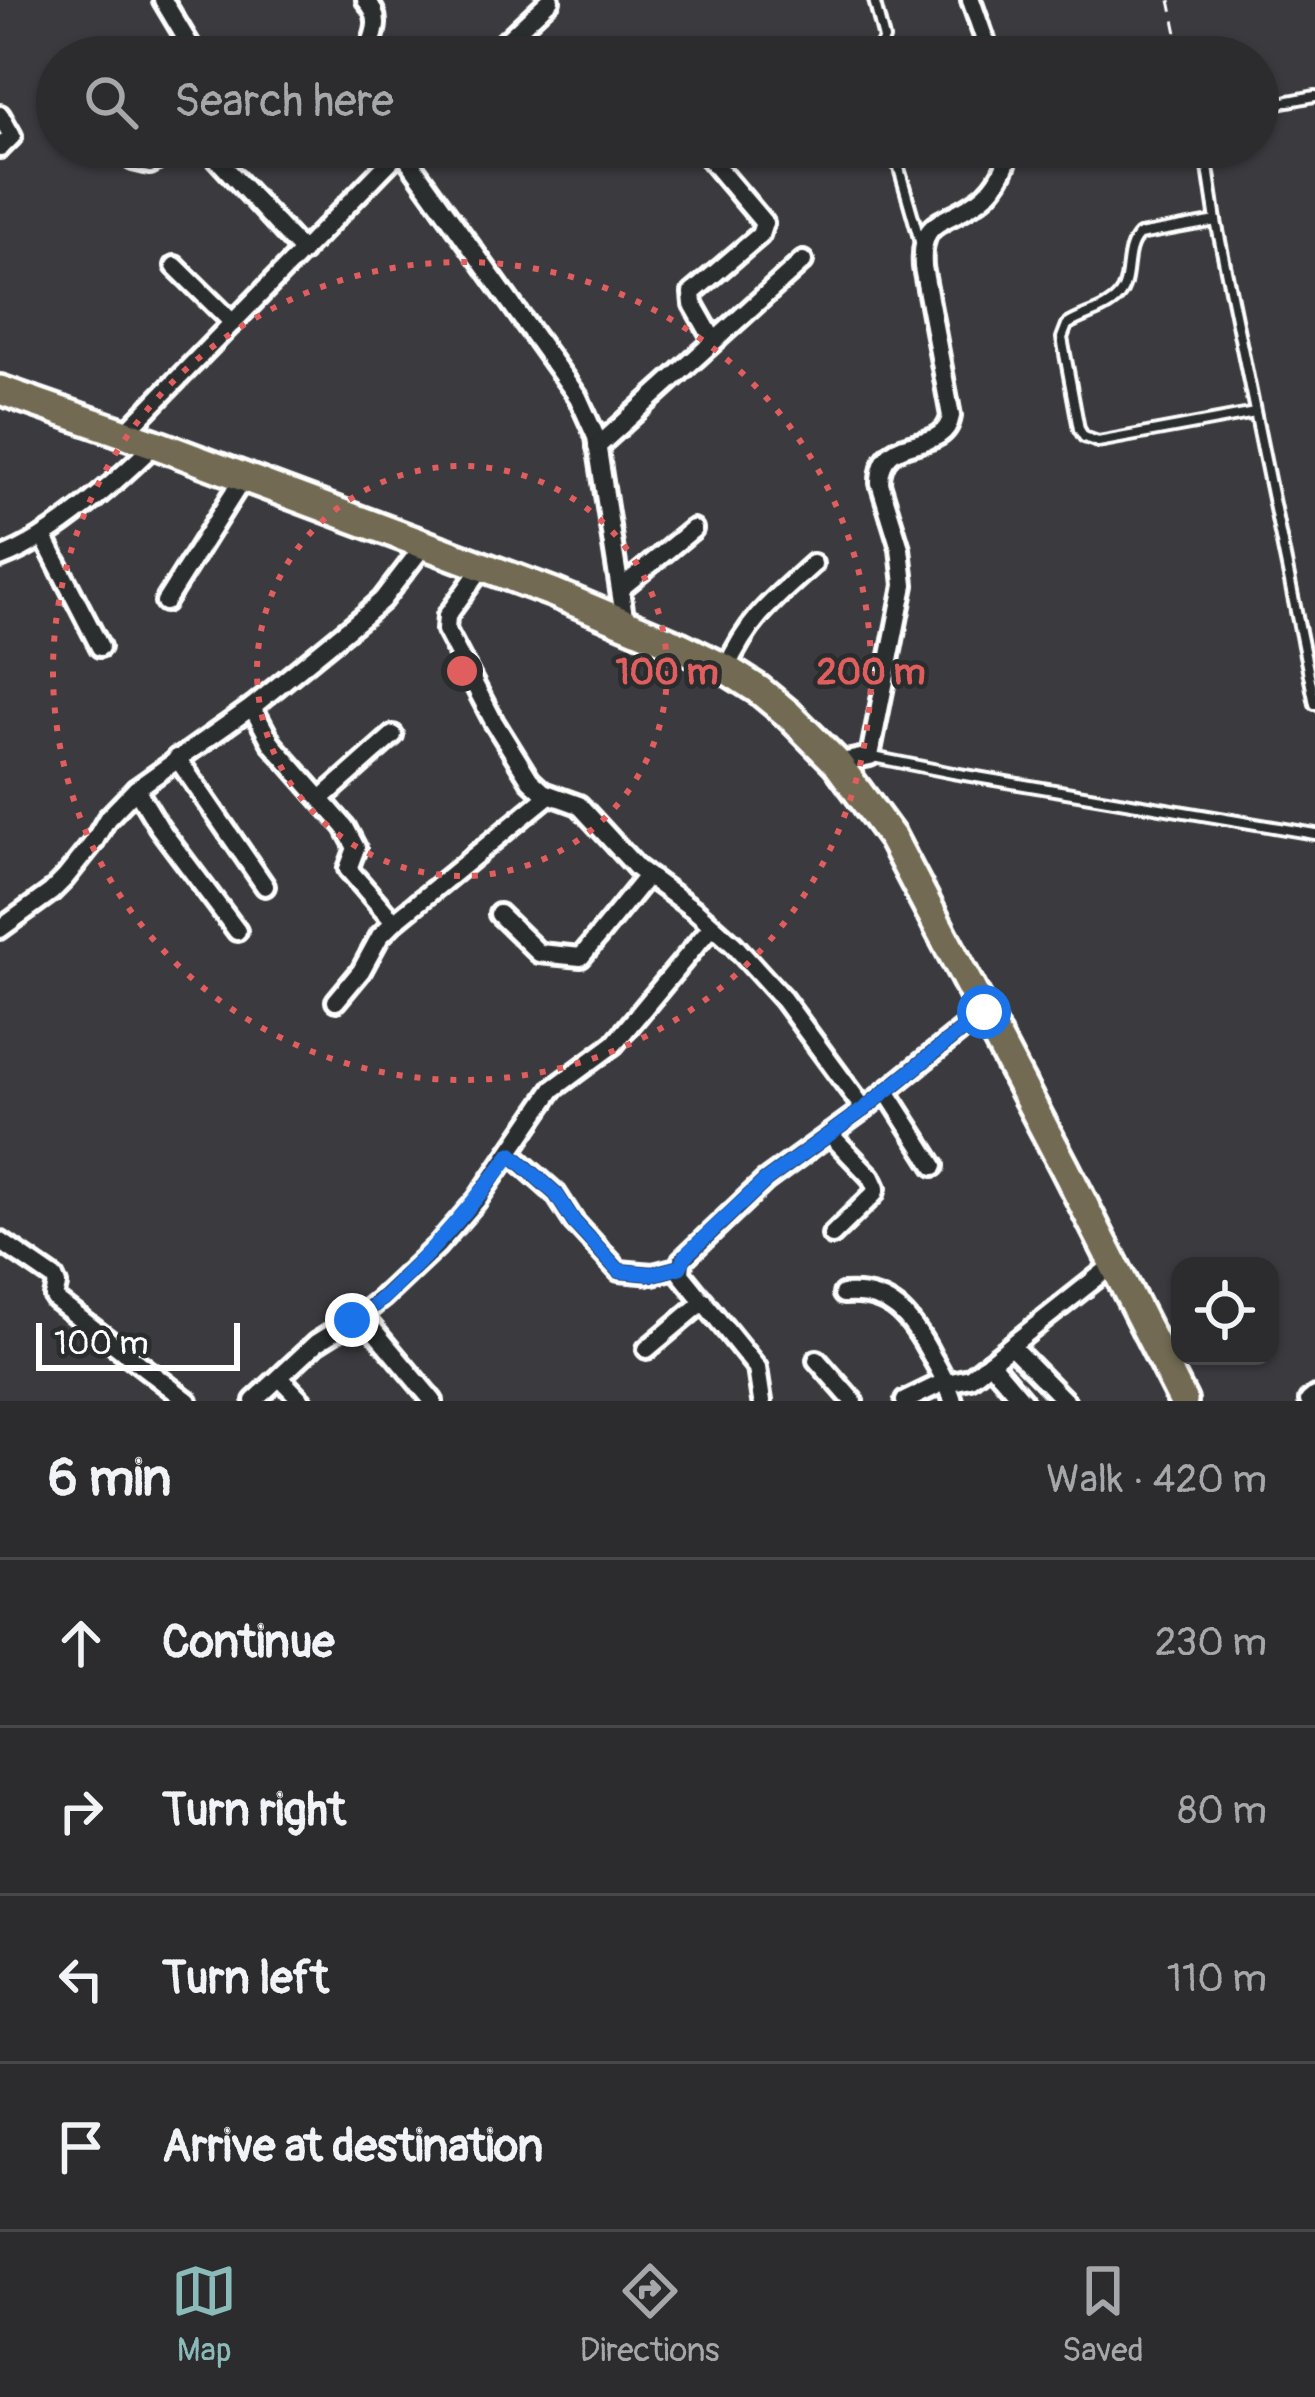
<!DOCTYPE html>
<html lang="en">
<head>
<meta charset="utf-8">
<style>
	body { margin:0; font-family:Pangolin,sans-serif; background:#38383b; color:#f1f3f6 }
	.controls { position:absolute; right:36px; bottom:36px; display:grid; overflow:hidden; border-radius:24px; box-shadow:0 3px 9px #0004 }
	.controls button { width:108px; height:108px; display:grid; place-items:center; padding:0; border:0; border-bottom:3px solid #48484b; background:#2c2c2f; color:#f1f3f6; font:60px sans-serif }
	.scale { position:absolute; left:36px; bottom:30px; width:204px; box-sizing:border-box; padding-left:12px; border:6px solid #fff; border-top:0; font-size:33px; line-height:42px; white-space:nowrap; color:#fff; -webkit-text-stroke:9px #2a2d2e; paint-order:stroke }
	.stop { position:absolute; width:36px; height:36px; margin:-27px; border:9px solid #1a73e8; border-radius:50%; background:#fff }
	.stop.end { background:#1a73e8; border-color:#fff; box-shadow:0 3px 12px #0008 }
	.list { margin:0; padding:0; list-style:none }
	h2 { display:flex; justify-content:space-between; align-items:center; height:156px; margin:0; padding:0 48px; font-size:51px }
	h2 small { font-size:39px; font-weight:400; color:#a6a7aa }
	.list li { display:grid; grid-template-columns:78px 1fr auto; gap:36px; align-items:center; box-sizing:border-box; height:168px; padding:0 48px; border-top:3px solid #48484b }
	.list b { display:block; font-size:45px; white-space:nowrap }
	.list em { font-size:39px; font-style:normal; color:#a6a7aa }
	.icon { flex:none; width:66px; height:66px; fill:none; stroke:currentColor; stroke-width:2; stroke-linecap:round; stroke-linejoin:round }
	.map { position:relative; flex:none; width:1315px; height:1401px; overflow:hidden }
	.search { position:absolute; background:#2c2c2f; box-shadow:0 3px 9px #0004; left:36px; right:36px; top:36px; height:132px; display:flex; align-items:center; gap:30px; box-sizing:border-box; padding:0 42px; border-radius:66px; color:#a6a7aa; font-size:45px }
	.sheet { height:828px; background:#2c2c2f }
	nav { display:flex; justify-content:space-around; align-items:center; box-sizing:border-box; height:168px; border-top:3px solid #48484b; background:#2c2c2f; font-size:33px; color:#a6a7aa }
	nav a { display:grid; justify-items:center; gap:6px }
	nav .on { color:#8bbbb9 }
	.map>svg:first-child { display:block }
</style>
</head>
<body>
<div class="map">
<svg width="1315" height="1401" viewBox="0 0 1315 1401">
	<rect width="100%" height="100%" fill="#3a3a3f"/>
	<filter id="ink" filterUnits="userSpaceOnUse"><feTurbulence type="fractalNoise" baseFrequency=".00833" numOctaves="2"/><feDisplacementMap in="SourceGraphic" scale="24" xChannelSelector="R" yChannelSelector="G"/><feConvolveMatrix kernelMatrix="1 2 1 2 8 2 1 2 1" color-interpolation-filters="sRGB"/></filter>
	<g filter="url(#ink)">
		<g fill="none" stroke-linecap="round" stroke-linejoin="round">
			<!-- service casing -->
			<g stroke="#fff" stroke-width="16">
				<g id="service">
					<path d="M874,0L884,39L875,57"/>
					<path d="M1258,107L1315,96"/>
					<path d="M893,147L921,245"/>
					<path d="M1205,147L1216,221L1315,704"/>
					<path d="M818,157L848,147"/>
					<path d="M1216,221L1139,235C1122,252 1133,280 1118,297C1106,311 1082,315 1067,325L1062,338L1079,429L1084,437L1098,442L1255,413"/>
					<path d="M873,757L953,773L1315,834"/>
				</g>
			</g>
			<!-- minor casing -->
			<g stroke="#fff" stroke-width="26">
				<g id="minor">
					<path d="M163,0L197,57"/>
					<path d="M366,0C384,19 374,35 366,57"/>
					<path d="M971,0L991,57"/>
					<path d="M489,57L550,0"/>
					<path d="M0,115L12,136L0,148"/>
					<path d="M120,147L133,160L150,164L180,147"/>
					<path d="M206,147L303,252"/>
					<path d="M399,147L578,397L596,437L625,622"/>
					<path d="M704,152L764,223L760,235L692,293L693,304L714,341"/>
					<path d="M175,266L233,323"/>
					<path d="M124,434L404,147"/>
					<path d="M597,447L803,261"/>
					<path d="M43,536L100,647"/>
					<path d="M0,558C52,539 115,483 155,444"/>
					<path d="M483,566L447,616L446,630L494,722L530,780L543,792L579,805L637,868L697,912L734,945L783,999L864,1109"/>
					<path d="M620,589L693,529"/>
					<path d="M165,602L244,477"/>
					<path d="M726,669C748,619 774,599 813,564"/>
					<path d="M252,707L272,744L345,827L356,848L348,869L394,922"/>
					<path d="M177,758L265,886"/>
					<path d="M837,763L870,756L904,585L900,548L880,483C880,427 944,458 951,416L923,267C920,219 940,226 973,204C994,192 1006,170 1011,147"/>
					<path d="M136,789L159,827L237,931"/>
					<path d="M321,799L393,735"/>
					<path d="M499,914L539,953L581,957L647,876"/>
					<path d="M0,929L51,892L65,878L93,843L107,819L136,789L252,707L365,615L382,600L425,544"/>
					<path d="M336,1001L361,971L380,936L394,922L549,795"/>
					<path d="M886,1091L934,1166"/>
					<path d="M830,1134L871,1177L876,1188L874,1194L832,1235"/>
					<path d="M511,1154L556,1194L574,1222L619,1271L653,1274L680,1267"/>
					<path d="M0,1241L54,1278L57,1285L54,1297L56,1300L188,1401"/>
					<path d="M843,1294C891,1290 912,1318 932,1357C940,1371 949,1386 953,1401"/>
					<path d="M361,1315L433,1401"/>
					<path d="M1011,1346L1065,1401"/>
					<path d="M647,1349L704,1301"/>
					<path d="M817,1360L853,1401"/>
					<path d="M990,1362L1023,1401"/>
					<path d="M280,1378L302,1401"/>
					<path d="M254,1401L316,1343L361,1315L382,1298L437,1246L477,1200L553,1089L614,1044L712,926"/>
					<path d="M762,1401L757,1368L681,1274L682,1260L765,1181L864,1109L984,1012"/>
					<path d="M905,1401L938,1385L970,1378L1114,1264"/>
					<path d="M1309,1401L1315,1396"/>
				</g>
			</g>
			<!-- trunk casing -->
			<g stroke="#fff" stroke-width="36">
				<path id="trunk" d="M0,390L155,444L554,593L679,646L726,669L759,690L788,714L837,763L892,838L1065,1168L1183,1401"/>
			</g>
			<!-- path -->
			<path stroke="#fff" stroke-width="3" stroke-dasharray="12 9" stroke-linecap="butt" d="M1170,0L1182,57"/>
			<!-- service -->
			<use href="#service" stroke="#2a2d2e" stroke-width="8"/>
			<!-- minor -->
			<use href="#minor" stroke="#2a2d2e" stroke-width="16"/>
			<!-- trunk -->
			<use href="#trunk" stroke="#726b52" stroke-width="27"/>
		</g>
	</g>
	<g fill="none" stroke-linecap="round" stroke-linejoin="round" filter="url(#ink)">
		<!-- route -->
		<path stroke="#1a73e8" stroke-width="15" d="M352,1320C372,1310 388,1293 404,1277C444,1239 478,1198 511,1154L556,1194L574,1222L619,1271L653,1274L680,1267L686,1255L765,1181L864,1109L984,1012"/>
	</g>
	<!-- distance rings -->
	<g fill="none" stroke="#e05e5e" stroke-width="6" stroke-dasharray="6 12">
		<circle cx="462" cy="671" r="205"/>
		<circle cx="462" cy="671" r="409"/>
	</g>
	<circle cx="462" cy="671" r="18" fill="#e05e5e" stroke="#2a2d2e" stroke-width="6"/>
	<g font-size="36" text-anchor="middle" font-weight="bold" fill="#e05e5e" stroke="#2a2d2e" stroke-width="9" stroke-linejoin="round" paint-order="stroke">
		<text x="667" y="684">100 m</text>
		<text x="871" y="684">200 m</text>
	</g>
</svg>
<div class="controls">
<button><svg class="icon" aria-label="locate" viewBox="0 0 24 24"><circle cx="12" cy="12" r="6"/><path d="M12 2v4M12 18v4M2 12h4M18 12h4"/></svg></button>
</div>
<div class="scale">100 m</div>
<div class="stop" style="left:984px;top:1012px"></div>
<div class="stop end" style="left:352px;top:1320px"></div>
<div class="search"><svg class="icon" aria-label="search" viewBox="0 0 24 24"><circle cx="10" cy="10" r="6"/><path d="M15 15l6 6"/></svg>Search here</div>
</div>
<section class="sheet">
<h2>6 min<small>Walk · 420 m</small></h2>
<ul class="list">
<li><svg class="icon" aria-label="ahead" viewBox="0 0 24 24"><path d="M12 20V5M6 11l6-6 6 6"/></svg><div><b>Continue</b></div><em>230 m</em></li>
<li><svg class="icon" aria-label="right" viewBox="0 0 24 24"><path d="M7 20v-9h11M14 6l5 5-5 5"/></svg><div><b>Turn right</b></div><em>80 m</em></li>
<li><svg class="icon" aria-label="left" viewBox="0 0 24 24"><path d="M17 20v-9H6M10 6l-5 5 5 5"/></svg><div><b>Turn left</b></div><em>110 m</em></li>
<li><svg class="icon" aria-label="arrive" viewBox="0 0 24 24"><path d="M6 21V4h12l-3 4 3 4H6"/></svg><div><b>Arrive at destination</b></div></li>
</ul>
</section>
<nav>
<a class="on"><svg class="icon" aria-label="map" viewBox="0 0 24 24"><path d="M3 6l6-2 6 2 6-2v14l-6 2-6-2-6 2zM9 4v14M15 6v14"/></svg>Map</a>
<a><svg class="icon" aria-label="directions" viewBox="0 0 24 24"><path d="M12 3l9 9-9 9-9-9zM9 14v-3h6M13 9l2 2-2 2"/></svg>Directions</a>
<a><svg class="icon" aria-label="saved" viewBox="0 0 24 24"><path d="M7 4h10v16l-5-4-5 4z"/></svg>Saved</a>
</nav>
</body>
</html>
